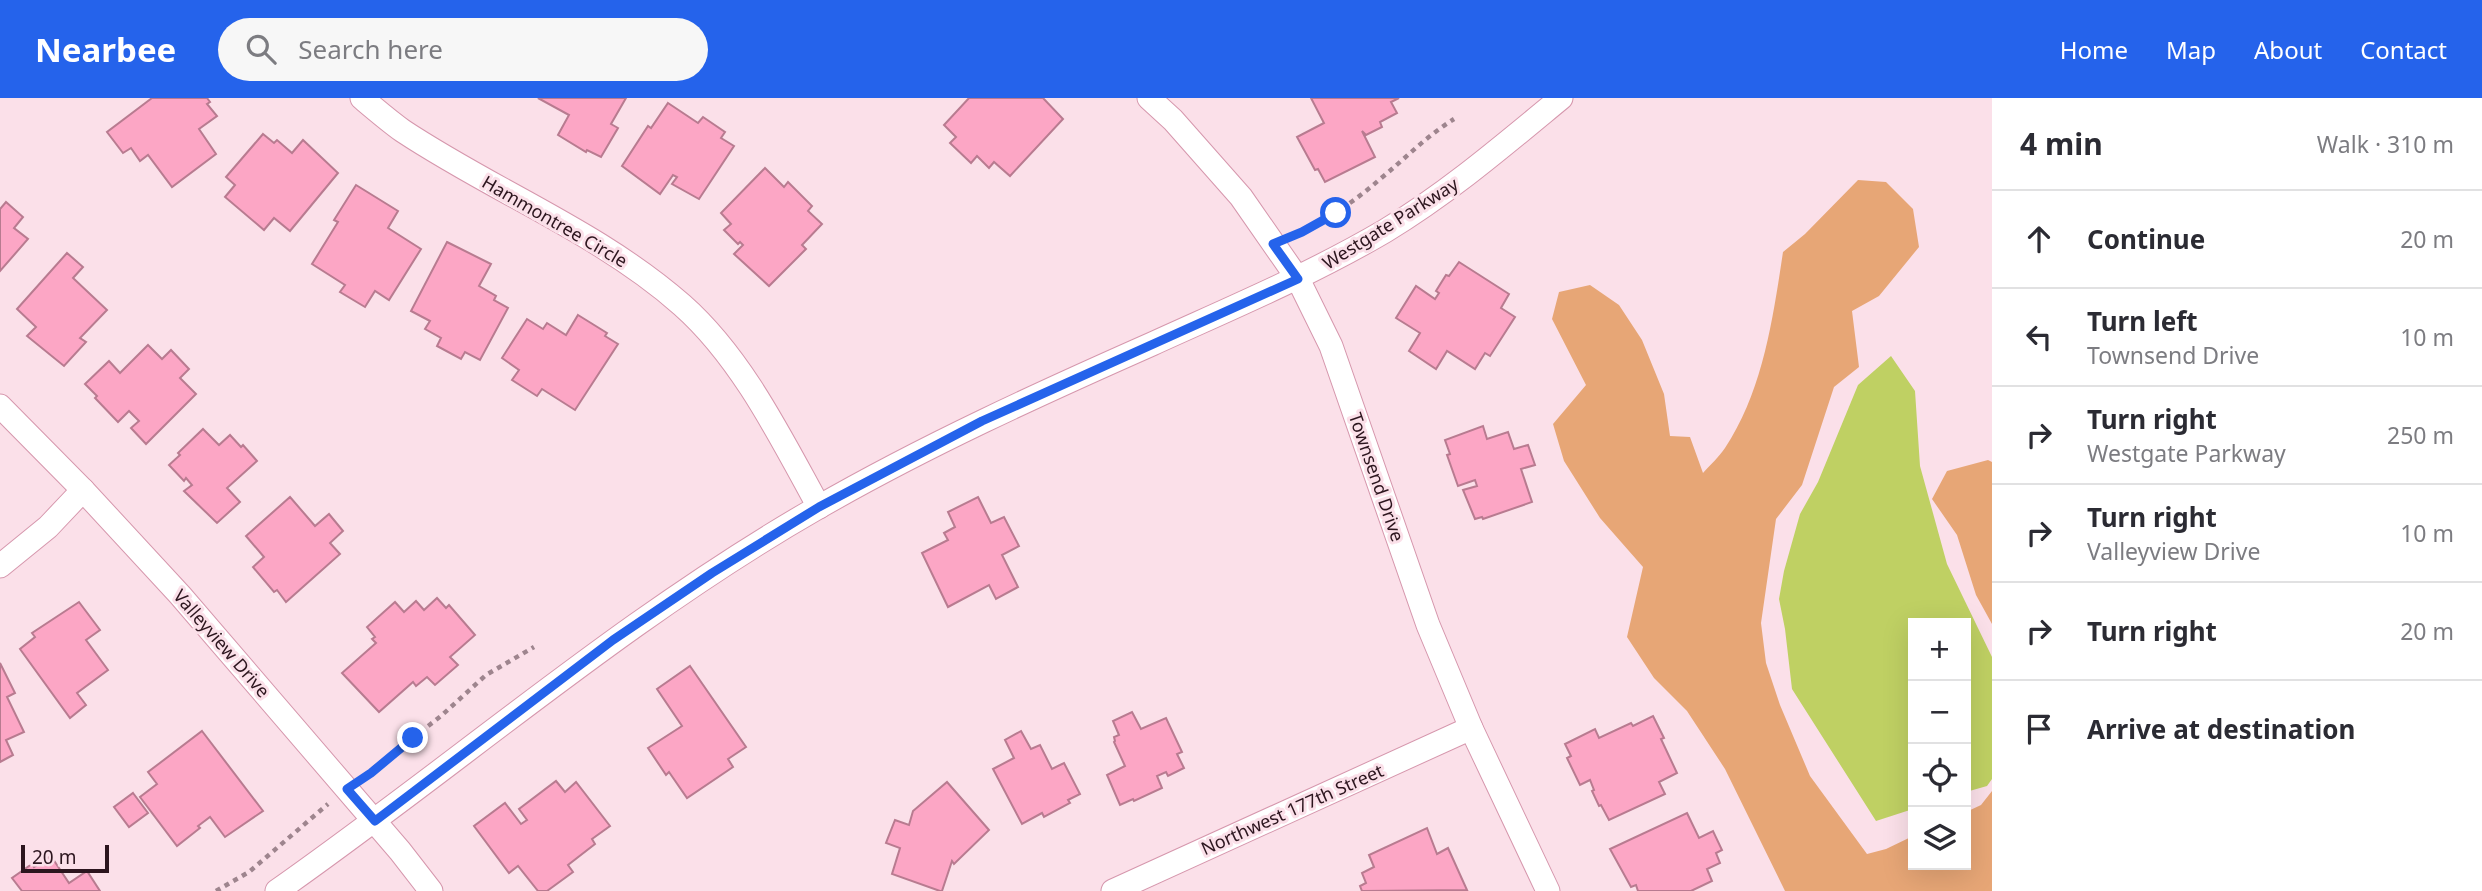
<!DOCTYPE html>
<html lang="en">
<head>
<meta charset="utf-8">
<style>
	body { margin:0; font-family:"Noto Sans",sans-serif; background:#f7f7f7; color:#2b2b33 }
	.controls { position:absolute; right:21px; bottom:21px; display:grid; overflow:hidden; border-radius:0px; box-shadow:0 7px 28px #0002 }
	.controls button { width:63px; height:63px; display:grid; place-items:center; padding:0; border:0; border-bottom:2px solid #e1e1e2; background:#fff; color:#2b2b33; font:35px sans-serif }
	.scale { position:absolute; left:21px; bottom:18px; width:88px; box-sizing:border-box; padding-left:7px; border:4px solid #2c151e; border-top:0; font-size:19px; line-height:24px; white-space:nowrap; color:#2c151e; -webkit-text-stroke:5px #fbe0e9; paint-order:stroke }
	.stop { position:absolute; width:21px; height:21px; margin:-16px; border:5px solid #2563eb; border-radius:50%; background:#fff }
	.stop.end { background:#2563eb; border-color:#fff; box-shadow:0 2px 7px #0008 }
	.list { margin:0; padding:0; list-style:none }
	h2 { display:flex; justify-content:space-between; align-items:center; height:91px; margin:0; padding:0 28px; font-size:30px }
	h2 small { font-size:23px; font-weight:400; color:#7c7c81 }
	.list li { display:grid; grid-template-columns:46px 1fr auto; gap:21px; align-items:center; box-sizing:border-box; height:98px; padding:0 28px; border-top:2px solid #e1e1e2 }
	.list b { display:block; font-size:26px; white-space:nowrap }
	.list p { margin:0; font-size:23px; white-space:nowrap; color:#7c7c81 }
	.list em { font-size:23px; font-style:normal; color:#7c7c81 }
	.icon { flex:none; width:38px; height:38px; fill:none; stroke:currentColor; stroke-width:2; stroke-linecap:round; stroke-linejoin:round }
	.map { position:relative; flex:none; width:1992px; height:793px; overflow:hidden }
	header { display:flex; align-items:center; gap:42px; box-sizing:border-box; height:98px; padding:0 35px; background:#2563eb; color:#fff }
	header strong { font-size:33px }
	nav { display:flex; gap:38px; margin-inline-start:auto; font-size:24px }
	.search { width:490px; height:63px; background:#f7f7f7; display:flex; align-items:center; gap:18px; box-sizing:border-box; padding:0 24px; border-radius:38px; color:#7c7c81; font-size:26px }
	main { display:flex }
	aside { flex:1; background:#fff }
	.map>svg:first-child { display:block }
</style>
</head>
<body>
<header>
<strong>Nearbee</strong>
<div class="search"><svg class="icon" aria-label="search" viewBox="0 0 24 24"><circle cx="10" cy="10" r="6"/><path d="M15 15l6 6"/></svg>Search here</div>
<nav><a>Home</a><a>Map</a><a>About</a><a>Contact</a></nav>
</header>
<main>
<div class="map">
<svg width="1992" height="793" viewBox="0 0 1992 793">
	<rect width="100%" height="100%" fill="#fbe0e9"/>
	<!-- green -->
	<g fill="#e7a676">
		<path d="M1858,82L1886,84L1913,111L1919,149L1879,198L1852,213L1859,269L1834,289L1802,387L1776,421L1761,525L1766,565L1780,607L1810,678L1867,756L1886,751L1913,738V767H1966V714L1981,707L1992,693V793H1785L1725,671L1687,613L1654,580L1627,539L1643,469L1600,420L1564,363L1553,326L1586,287L1552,221L1559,194L1590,187L1619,207L1642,242L1664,296L1670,338L1690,339L1703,375C1710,367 1719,359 1725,350C1763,293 1773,220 1783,154L1805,136Z"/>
		<path d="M1988,362L1992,364V526L1976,497L1957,437L1932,401L1947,373Z"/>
	</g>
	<!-- water -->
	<path fill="#bfd063" d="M1891,258L1915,293L1920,368L1947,466L1992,559V681L1987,688L1966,694V525H1913V711L1876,723L1792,591L1785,531L1779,501L1784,473L1800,416L1818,384L1858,287Z"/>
	<!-- building -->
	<g fill="#fca6c5" stroke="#b87b90" stroke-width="2">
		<path d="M152,0H207L210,4L207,6L217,18L199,31L216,56L172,89L148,57L140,63L131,50L123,55L107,34Z"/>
		<path d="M538,0H626L611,26L618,30L601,59L587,52L586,54L558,37L569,17Z"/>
		<path d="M969,0H1043L1063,21L1010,78L994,64L989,70L977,58L971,65L950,45L956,39L944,27Z"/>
		<path d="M1311,0H1399L1391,4L1397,15L1380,24L1382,29L1366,37L1362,33L1375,59L1325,84L1318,71L1315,72L1297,39L1324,25Z"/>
		<path d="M668,5L698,25L703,19L725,34L721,40L734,48L699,101L672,86L677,79L673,77L660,96L622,68L648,28L651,30Z"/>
		<path d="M263,36L274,45L277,42L292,55L303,42L338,75L290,133L274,120L264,132L225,99L235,87L226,79Z"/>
		<path d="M765,70L784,89L788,84L812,108L808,113L822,126L802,147L806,151L769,188L734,156L743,147L740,144L738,146L724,132L731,126L721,115Z"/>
		<path d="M356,87L398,113L388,130L421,151L389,202L375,193L365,209L340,194L345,187L312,166L338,124L334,122Z"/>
		<path d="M6,104L23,119L14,130L28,141L0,173V111Z"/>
		<path d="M447,144L491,166L479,188L496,198L494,202L508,210L480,262L465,254L461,261L437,248L441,240L425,231L430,223L411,213Z"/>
		<path d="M67,155L83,169L73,180L107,212L80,240L86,244L64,268L27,238L36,229L17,211Z"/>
		<path d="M1459,164L1509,196L1501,210L1515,219L1490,258L1485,255L1475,271L1447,253L1436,271L1409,253L1420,235L1396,220L1416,188L1435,201L1439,195L1436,193L1446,177L1449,178Z"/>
		<path d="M578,217L607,235L605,238L618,246L575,312L542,291L537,298L512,282L519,272L502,260L527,221L543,231L547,225L566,237Z"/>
		<path d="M148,247L162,261L171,252L189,271L180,280L196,296L146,346L131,330L139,323L129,313L118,324L95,300L97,298L85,286L109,263L120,275Z"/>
		<path d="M1483,328L1487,341L1508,334L1514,351L1528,347L1535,367L1521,371L1532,404L1483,421L1482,419L1475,421L1463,392L1477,388L1475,382L1458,388L1447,357L1450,356L1445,342Z"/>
		<path d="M203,331L219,347L230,337L241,349L243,347L257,363L227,390L240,404L217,425L184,393L192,387L186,380L184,383L169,367L180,357L178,355Z"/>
		<path d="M290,399L315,428L329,416L343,433L330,445L340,456L286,504L277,492L274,494L253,469L264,459L246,438Z"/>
		<path d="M978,399L991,425L1004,419L1019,448L1002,457L1018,489L996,501L989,487L948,509L922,455L948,442L944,435L955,429L948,414Z"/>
		<path d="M437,500L446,510L449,507L475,537L450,559L458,567L435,587L427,579L416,588L413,584L379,614L342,575L376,545L372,541L375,539L367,529L395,504L404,514L416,503L424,512Z"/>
		<path d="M79,504L100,532L86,542L108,572L77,595L86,607L70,620L20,551L35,539L32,535Z"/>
		<path d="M0,565L15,595L7,599L24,634L6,642L13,657L0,664Z"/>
		<path d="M690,568L746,649L728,661L733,669L687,700L669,674L666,677L648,650L682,628L657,591Z"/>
		<path d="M1132,614L1141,631L1166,620L1182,654L1177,656L1184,670L1168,678L1166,674L1157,678L1162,690L1134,703L1133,701L1120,707L1107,677L1125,668L1114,644L1115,643L1114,639L1119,637L1113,623Z"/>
		<path d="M1653,618L1664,640L1661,641L1677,675L1659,684L1665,696L1609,722L1601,707L1599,708L1592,693L1594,692L1590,682L1580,687L1567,660L1571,658L1565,646L1595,631L1599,640L1631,625L1633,628Z"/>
		<path d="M202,633L263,713L225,739L210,719L198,728L200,730L177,748L140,699L157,686L148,674Z"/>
		<path d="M1021,633L1031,651L1040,647L1052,671L1064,665L1080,696L1068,702L1070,705L1044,719L1042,715L1022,726L993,671L1014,660L1005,642Z"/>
		<path d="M556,683L565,694L576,684L610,728L592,741L595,746L568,767L573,774L547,793H538L518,768L509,775L474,728L505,705L521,726L527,722L519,711Z"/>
		<path d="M947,684L989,732L954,766L952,763L942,793H940L892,776L900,750L886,745L895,722L909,727L913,713Z"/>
		<path d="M133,695L148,715L129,729L114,709Z"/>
		<path d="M1687,715L1699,740L1713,733L1722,752L1716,755L1720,765L1707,771L1712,783L1691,793H1638L1636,787L1631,789L1610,751Z"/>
		<path d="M1427,730L1437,756L1448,750L1467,792L1362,793L1360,788L1366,785L1362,775L1374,769L1369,757Z"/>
		<path d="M51,758L69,785L87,773L100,793H22L12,780L32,766L34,769Z"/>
	</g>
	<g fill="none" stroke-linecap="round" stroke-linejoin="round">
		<!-- minor casing -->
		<g stroke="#d697ad" stroke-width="25">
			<g id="minor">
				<path d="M362,0C375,11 389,23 403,33C495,94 599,134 682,207C742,260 781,340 819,409"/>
				<path d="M1149,0L1173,22L1241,99L1298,181L1331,248L1428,527L1471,630L1548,793"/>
				<path d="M0,308L83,392L180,497L400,753L431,793"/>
				<path d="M0,468L48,429L83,392"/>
				<path d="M277,793C458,666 625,520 817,410C925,348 1039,296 1152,246C1231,210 1310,177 1385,133C1448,95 1504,47 1561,0"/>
				<path d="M1113,793L1471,630"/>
			</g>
		</g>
		<!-- path -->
		<g stroke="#9e858e" stroke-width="4.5" stroke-dasharray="5 5" stroke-linecap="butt">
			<path d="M1298,135C1327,122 1355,103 1379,82C1406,60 1424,40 1454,21"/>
			<path d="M365,677L441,618L486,577L534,549"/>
			<path d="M216,793L249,774L328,706"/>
		</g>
		<!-- minor -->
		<use href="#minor" stroke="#fff" stroke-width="23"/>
	</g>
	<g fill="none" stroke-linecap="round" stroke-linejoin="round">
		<!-- route -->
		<path stroke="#2563eb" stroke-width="9" d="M413,640L371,675L347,691L375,723L613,542L712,475L819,409L982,323L1298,181L1273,146L1302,134L1336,115"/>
	</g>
	<g text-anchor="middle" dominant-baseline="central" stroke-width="6" stroke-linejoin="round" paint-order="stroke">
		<!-- street labels -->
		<g font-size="18" fill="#2c151e" stroke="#fbe0e9">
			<text transform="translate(555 123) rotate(30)">Hammontree Circle</text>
			<text transform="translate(1390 125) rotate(-32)">Westgate Parkway</text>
			<text transform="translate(1377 379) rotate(71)">Townsend Drive</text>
			<text transform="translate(222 545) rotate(49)">Valleyview Drive</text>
			<text transform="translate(1292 711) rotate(-24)">Northwest 177th Street</text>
		</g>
	</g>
</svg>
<div class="controls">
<button>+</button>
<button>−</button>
<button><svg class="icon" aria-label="locate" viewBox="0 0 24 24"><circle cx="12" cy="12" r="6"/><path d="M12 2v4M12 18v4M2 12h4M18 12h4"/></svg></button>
<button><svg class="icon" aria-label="layers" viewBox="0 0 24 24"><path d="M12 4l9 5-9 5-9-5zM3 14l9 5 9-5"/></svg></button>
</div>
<div class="scale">20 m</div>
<div class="stop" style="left:1336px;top:115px"></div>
<div class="stop end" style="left:413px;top:640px"></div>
</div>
<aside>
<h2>4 min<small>Walk · 310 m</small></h2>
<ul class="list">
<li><svg class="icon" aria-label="ahead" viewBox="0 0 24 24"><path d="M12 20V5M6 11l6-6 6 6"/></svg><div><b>Continue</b></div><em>20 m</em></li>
<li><svg class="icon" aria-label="left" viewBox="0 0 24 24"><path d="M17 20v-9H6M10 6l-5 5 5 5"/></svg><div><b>Turn left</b><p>Townsend Drive</p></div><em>10 m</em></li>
<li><svg class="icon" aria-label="right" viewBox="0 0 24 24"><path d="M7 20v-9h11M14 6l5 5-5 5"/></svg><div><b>Turn right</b><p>Westgate Parkway</p></div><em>250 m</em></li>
<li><svg class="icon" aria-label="right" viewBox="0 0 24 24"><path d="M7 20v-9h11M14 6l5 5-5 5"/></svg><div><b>Turn right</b><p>Valleyview Drive</p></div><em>10 m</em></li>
<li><svg class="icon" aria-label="right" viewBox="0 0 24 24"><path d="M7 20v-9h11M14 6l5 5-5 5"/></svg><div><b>Turn right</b></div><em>20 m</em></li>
<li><svg class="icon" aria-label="arrive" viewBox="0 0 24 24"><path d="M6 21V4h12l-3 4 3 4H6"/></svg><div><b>Arrive at destination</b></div></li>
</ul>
</aside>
</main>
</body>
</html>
